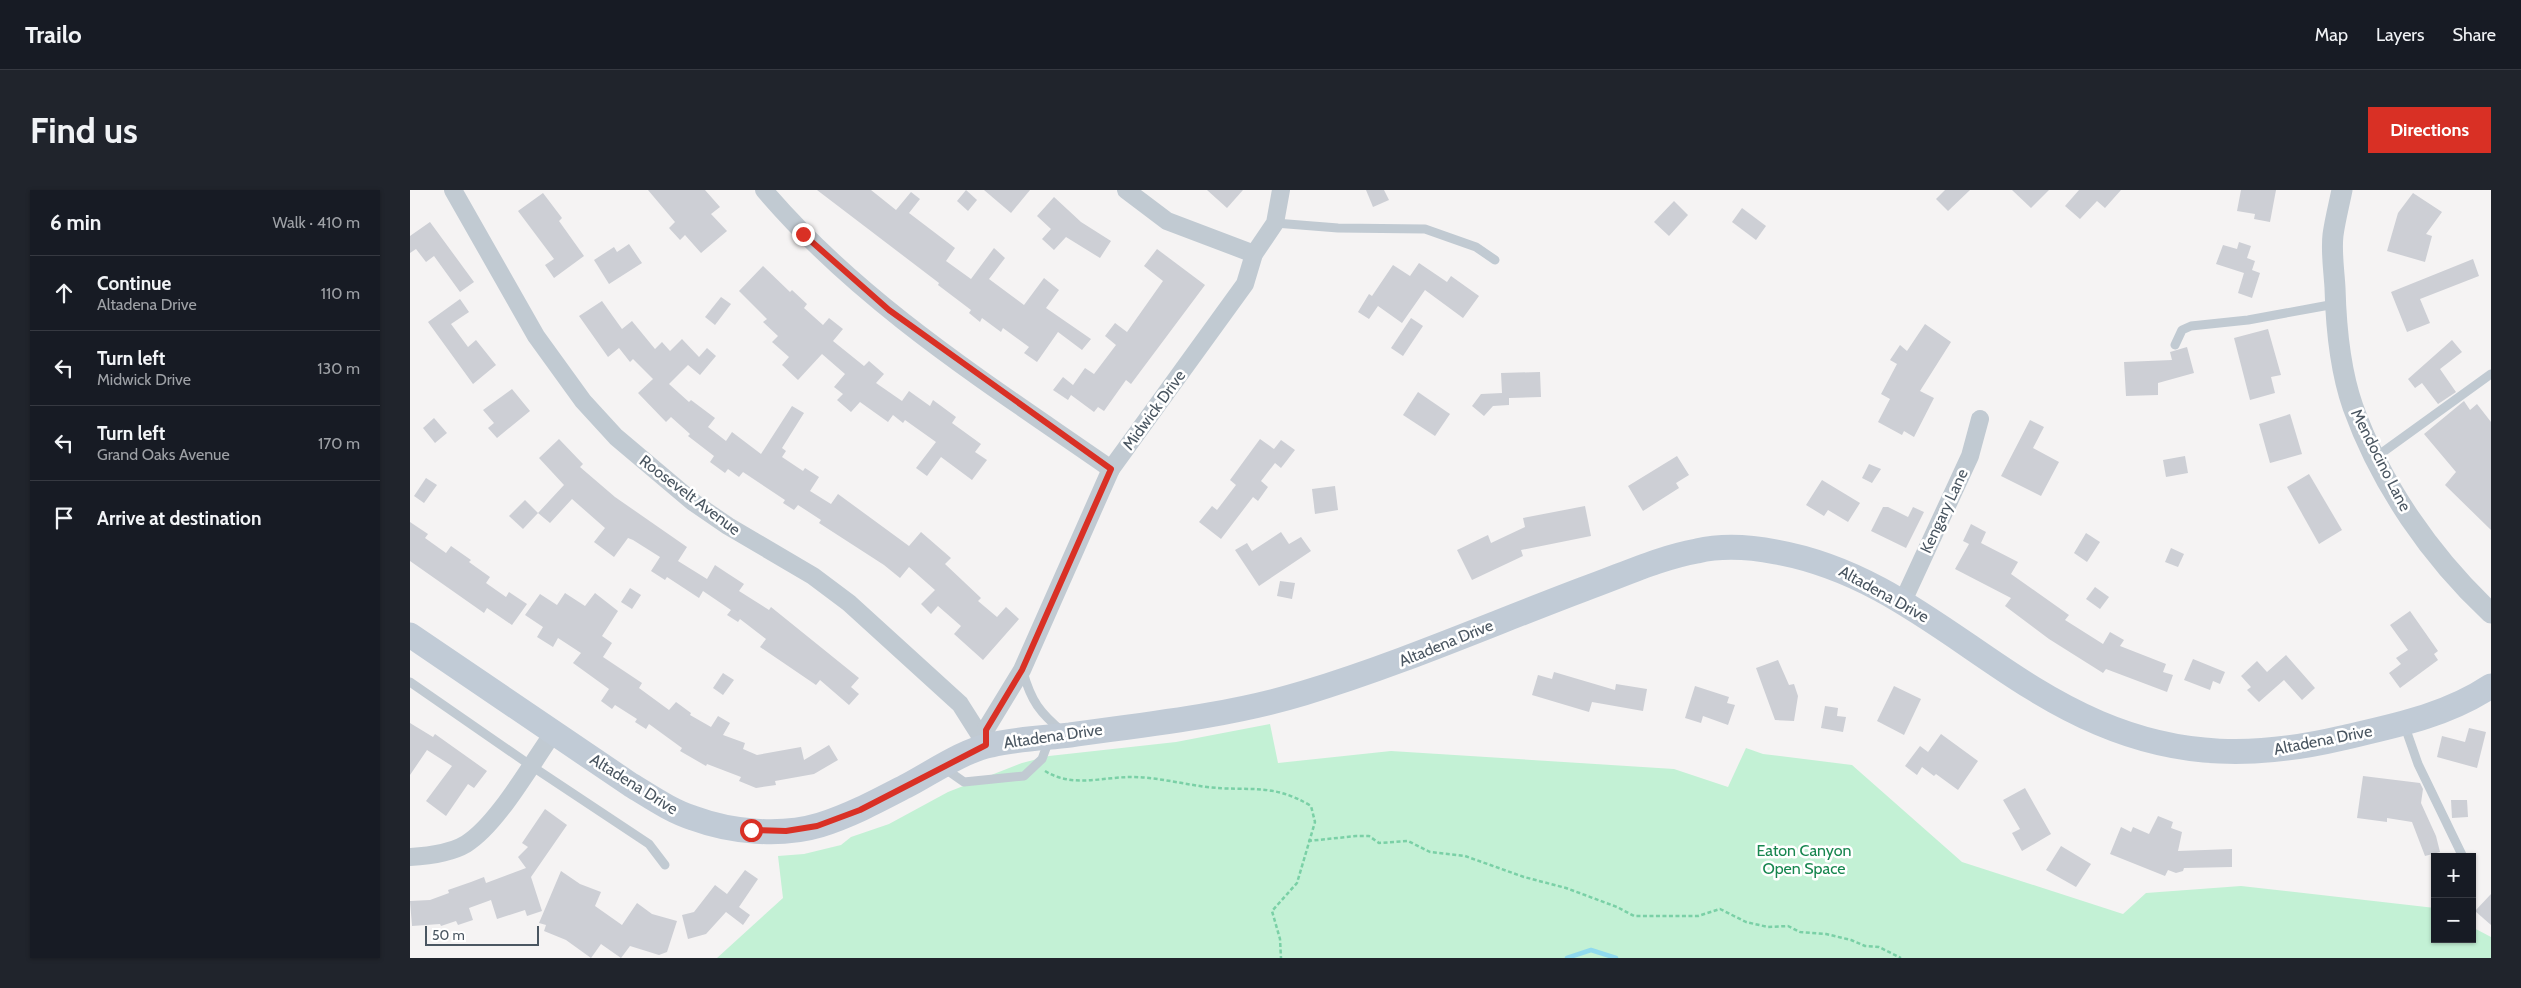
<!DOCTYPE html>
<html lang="en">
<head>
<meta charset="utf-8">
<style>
	body { margin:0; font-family:Cabin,sans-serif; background:#20242c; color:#f1f3f6 }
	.controls { position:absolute; right:15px; bottom:15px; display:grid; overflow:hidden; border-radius:0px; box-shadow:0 1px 4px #0004 }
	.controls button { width:45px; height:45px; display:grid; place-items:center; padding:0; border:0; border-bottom:1px solid #363941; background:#171b24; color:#f1f3f6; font:25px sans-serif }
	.scale { position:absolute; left:15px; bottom:12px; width:114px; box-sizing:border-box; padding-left:5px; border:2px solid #4a5661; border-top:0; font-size:14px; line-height:18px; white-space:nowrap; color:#4a5661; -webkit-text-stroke:4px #fff; paint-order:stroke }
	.stop { position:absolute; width:15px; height:15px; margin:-11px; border:4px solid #d93025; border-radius:50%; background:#fff }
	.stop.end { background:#d93025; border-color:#fff; box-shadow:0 1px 5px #0008 }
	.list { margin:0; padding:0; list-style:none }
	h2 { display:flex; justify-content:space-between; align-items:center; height:65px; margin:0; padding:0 20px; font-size:21px }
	h2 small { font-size:16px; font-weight:400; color:#9ea1a6 }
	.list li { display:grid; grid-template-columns:32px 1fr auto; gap:15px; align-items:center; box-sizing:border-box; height:75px; padding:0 20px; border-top:1px solid #363941 }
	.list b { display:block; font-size:19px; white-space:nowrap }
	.list p { margin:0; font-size:16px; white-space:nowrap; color:#9ea1a6 }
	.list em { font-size:16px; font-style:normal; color:#9ea1a6 }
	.icon { flex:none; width:28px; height:28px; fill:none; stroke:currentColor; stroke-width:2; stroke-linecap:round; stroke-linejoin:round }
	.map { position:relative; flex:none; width:2081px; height:768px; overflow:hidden; border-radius:0px }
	header { display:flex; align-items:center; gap:30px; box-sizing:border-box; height:70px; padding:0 25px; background:#171b24; border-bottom:1px solid #363941 }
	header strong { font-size:24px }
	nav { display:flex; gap:28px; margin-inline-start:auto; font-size:18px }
	.intro { display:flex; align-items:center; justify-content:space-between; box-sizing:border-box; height:120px; padding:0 30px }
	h1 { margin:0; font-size:35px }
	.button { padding:12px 22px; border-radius:0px; background:#d93025; color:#fff; font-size:18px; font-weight:700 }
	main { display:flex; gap:30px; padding:0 30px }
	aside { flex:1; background:#171b24; border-radius:0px; box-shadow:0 1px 4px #0004 }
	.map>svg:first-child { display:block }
</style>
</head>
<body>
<header>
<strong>Trailo</strong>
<nav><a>Map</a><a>Layers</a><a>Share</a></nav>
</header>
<div class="intro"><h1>Find us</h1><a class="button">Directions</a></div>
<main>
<aside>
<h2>6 min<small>Walk · 410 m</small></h2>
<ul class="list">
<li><svg class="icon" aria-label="ahead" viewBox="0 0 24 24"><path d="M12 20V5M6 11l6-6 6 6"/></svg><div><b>Continue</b><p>Altadena Drive</p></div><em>110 m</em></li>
<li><svg class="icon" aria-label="left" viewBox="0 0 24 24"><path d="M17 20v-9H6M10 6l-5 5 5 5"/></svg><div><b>Turn left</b><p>Midwick Drive</p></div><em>130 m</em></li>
<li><svg class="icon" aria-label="left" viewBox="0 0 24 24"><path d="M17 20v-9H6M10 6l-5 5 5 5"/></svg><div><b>Turn left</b><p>Grand Oaks Avenue</p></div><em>170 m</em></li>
<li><svg class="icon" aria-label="arrive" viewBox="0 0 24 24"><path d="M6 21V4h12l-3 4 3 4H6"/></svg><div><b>Arrive at destination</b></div></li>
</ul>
</aside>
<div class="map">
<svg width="2081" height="768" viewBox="0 0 2081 768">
	<rect width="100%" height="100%" fill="#f5f3f3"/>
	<!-- green -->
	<path fill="#c3f1d5" d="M860,534L868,573L981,561L1264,579L1318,597L1336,558L1353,564L1442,575L1552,672L1713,724L1736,703L1831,696L2025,718V749H2062V737L2081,747V768H307L373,708L368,666L394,664L431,655L441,647L479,634L538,602L612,573L639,566L766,552Z"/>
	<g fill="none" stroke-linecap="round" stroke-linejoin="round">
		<!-- stream -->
		<path stroke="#90daee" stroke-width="4.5" d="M1157,768L1181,760L1206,768"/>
	</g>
	<!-- building -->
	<g fill="#cdcfd5">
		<path d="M238,0H295L310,17L301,24L317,41L291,63L275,45L270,50L259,38L265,32Z"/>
		<path d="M407,0H461L486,20L501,2L510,9L499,23L545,58L536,71L561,89L584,58L595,68L579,89L614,115L634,88L649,100L636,118L681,149L672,160L648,142L627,172L614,163L619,157L593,138L591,142L572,128L570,132L559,123L561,120L528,95L529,93Z"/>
		<path d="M556,0L567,10L558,21L547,11Z"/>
		<path d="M574,0H620L601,23Z"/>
		<path d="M797,0H833L817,18Z"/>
		<path d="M956,0H974L979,10L963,17Z"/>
		<path d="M1535,0H1560L1538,21L1526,9Z"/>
		<path d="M1602,0H1639L1621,18Z"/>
		<path d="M1669,0H1711L1695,18L1687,11L1670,29L1655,16Z"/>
		<path d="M1831,0H1866L1860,32L1844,29L1845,24L1827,21Z"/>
		<path d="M133,3L152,28L149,31L174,66L144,88L135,75L144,69L108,21Z"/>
		<path d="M2003,3L2032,22L2016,44L2022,46L2015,72L1977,61L1988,23Z"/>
		<path d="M644,7L671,32L701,51L690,68L656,47L644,60L632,49L641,39L627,26Z"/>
		<path d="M1264,11L1278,25L1259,46L1244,32Z"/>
		<path d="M1332,18L1356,36L1346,50L1322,32Z"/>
		<path d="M20,32L64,92L50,102L24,66L16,72L6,59L0,63V46Z"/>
		<path d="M1829,52L1841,56L1837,68L1845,71L1842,80L1850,83L1842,108L1828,103L1834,83L1806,74L1813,55L1827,59Z"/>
		<path d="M219,54L232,73L199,94L184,70L204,57L207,62Z"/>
		<path d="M747,59L795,95L721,194L716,190L694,221L688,217L684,222L661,205L658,210L643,200L653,187L663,195L675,178L684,184L706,155L695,146L705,133L717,142L753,91L734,76Z"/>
		<path d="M2063,69L2069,86L2010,109L2020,133L1997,142L1981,102Z"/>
		<path d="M1009,73L1037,92L1041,86L1069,106L1053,128L1015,100L992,133L968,116L959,129L948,122L959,104L962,106L983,75L1000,86Z"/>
		<path d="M353,76L380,102L382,100L397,114L394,118L413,135L419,128L433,139L423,151L454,176L459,171L474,184L466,193L492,211L499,201L520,216L523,210L546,227L542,233L571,254L565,262L577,270L562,290L531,267L517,286L506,278L526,252L495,230L493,233L483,225L478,232L450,212L441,222L427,210L433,204L424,197L435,184L412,164L388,190L372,175L379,167L362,152L368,146L353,132L357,129L329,101Z"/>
		<path d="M311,107L321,114L305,135L295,127Z"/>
		<path d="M50,109L59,122L41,134L58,157L66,150L86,175L63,194L18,132Z"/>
		<path d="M192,111L212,139L222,131L245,159L252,152L260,161L272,149L289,167L297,158L306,166L290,185L278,175L259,194L279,212L281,210L305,228L298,237L316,251L322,242L351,264L382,216L394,223L372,258L376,261L372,267L393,281L395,278L409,287L400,301L421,314L428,304L499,356L511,342L541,368L535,374L571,408L568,411L587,427L596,417L609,429L573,470L544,444L551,436L528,416L521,424L511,414L525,400L499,377L490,388L474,375L409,333L411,330L388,315L384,320L373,313L375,310L333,282L329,287L318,279L315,283L300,272L304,266L278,246L280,244L261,227L256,232L228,203L243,189L223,169L220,172L209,158L198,167L169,126Z"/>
		<path d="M1001,128L1013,136L993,166L981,158Z"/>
		<path d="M1515,134L1541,152L1510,201L1524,208L1504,247L1494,241L1492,245L1468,232L1480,209L1471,204L1487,174L1480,170L1490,155L1497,161Z"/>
		<path d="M1858,139L1871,185L1861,187L1865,203L1840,210L1824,148Z"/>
		<path d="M2042,150L2052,162L2030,179L2046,202L2028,214L2012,193L2005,198L1998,189Z"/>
		<path d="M1777,157L1784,183L1748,193V205L1716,206L1714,172L1762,170L1760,162Z"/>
		<path d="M1130,182L1131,207L1099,208V215L1083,216L1074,226L1062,216L1071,204L1092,203L1091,183Z"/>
		<path d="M102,199L120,221L87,248L78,238L84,233L73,220Z"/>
		<path d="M1008,202L1040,224L1025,246L993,225Z"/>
		<path d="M2054,211L2060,220L2067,214L2081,232V340L2035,295L2046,282L2014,244Z"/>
		<path d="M1880,224L1892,264L1860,273L1849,234Z"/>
		<path d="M24,228L37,243L25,253L13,238Z"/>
		<path d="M1620,230L1634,237L1623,258L1649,272L1631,306L1591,286Z"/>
		<path d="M149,249L173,274L170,277L205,307L277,357L268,371L297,389L305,375L317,383L334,394L329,401L359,420L361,417L449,488L441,497L449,504L439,515L410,490L406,495L350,457L356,449L330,429L328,432L317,425L321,420L293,401L289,408L257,387L255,390L241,381L250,367L223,350L218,348L204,367L184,352L195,338L162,309L140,333L128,323L154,295L129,268Z"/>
		<path d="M850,249L864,259L871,250L885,260L871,278L865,273L851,291L858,297L848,311L843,307L811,349L789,332L802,316L807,320L826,295L820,290Z"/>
		<path d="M1267,266L1279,285L1266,293L1269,298L1233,321L1218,296Z"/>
		<path d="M1775,266L1778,283L1756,287L1753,270Z"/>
		<path d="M1459,274L1471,279L1462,293L1452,288Z"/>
		<path d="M1899,284L1932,340L1909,354L1877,297Z"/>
		<path d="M16,288L27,295L14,313L4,306Z"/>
		<path d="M1412,290L1450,313L1438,332L1418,320L1414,326L1396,315Z"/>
		<path d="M925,296L928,320L905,324L902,299Z"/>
		<path d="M115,310L128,323L113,339L99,326Z"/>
		<path d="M1175,316L1181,346L1111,360L1113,366L1062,390L1047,360L1078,345L1081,353L1115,337L1113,328Z"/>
		<path d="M1473,317H1478L1498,327L1503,317L1514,322L1496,358L1461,341Z"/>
		<path d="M0,332L18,344L15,348L36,363L41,356L61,370L59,372L80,387L76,393L96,407L99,402L117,414L102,435L77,418L74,423L0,371Z"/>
		<path d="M1561,334L1576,342L1571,353L1608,372L1601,384L1659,425L1655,430L1693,454L1700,442L1714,450L1710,456L1756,474L1753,482L1763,485L1757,502L1696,479L1693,483L1639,449L1595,416L1601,408L1545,379L1559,354L1553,351Z"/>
		<path d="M871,342L879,354L891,347L901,361L849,396L825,360L837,353L842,361Z"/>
		<path d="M1676,343L1690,352L1677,372L1664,363Z"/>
		<path d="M1761,358L1774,364L1768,377L1755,372Z"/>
		<path d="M870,391L885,393L882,409L867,406Z"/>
		<path d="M1685,397L1699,407L1690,419L1676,409Z"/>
		<path d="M220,398L231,405L222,419L211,412Z"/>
		<path d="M155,403L175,416L185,403L208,421L192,446L202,453L193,467L232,493L229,498L259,520L266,512L281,523L280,525L301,537L308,526L320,533L313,545L335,553L333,559L347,565L391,557L394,570L419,555L428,570L404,584L365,591L366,595L346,598L329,591L331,587L297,574L296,576L270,561L272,558L239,534L236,539L225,532L227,529L205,515L202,519L191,511L199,499L163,473L171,463L148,448L143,457L127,447L133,437L115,425L130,404L147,415Z"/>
		<path d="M2000,421L2028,461L2024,464L2028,470L1990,498L1979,483L1991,474L1986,468L1998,460L1980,435Z"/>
		<path d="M1876,465L1905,498L1892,510L1874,490L1849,512L1837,500L1841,497L1831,486L1847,471L1857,482Z"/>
		<path d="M1783,469L1815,482L1810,494L1803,491L1800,500L1774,490Z"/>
		<path d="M1368,470L1379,495L1384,494L1388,506L1384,531L1365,530L1346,478Z"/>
		<path d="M1144,482L1205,500L1206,494L1237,499L1233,521L1182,512L1179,522L1122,505L1128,485L1142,489Z"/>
		<path d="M313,483L324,490L313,505L303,498Z"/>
		<path d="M1285,496L1319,507L1317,513L1325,515L1318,535L1293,526L1291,533L1275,528Z"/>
		<path d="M1484,496L1511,509L1494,545L1467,531Z"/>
		<path d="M1415,516L1428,518L1427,526L1436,527L1433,542L1411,538Z"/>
		<path d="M0,533L23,547L25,544L77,581L64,598L58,594L36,626L16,611L42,576L17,560L0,585Z"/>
		<path d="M2059,538L2076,542L2067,578L2027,567L2032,546L2055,552Z"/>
		<path d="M1531,544L1568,571L1548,600L1526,584L1524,586L1512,577L1507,585L1495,576L1510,556L1518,562Z"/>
		<path d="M1953,586L2010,593L2013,599L2011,613L2026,646L2030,662L2015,666L2002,632L1977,628V632L1947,628Z"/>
		<path d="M1615,598L1641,644L1612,661L1602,643L1610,639L1593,610Z"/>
		<path d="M2041,610H2057L2058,627L2042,628Z"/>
		<path d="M135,619L157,635L121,687L132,721L117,726L115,720L87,729L81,710L59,718L63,730L48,735L46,731L31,736L30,734L2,736L0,711L20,710L39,703L38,700L61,692L74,687L76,693L116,678L108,667L118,657L112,653Z"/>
		<path d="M1748,626L1763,632L1761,638L1772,642L1768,661L1822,659V677L1774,678L1773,681L1766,683L1758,680L1755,686L1700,664L1711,637L1721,642L1723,637L1739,644Z"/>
		<path d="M1651,656L1681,674L1666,697L1636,680Z"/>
		<path d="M335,680L348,689L329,717L340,725L333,735L316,722L296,744L278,749L272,725L284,722L305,695L317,704Z"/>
		<path d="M151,681L170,694L191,702L185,716L212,735L227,713L242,724L267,731L257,762L249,765L220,756L211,768L191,754L181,768L156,750L134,741L136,735L129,733Z"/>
		<path d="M2081,704V735L2065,721Z"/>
	</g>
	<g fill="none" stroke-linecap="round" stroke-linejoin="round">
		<!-- path -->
		<g stroke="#7ad0a6" stroke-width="2.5" stroke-dasharray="4 2.5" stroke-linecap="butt">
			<path d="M635,581C662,598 693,587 721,587C747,587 772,594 797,597C839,602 861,592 901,616L905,632L887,693L862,721L870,749L871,768"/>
			<path d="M898,651L946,646H959L969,653L998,651L1020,662L1055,666L1114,687L1156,698L1207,717L1224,726H1288L1310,719L1336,732L1358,737L1378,736L1390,742L1416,744L1441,750L1455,756L1469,757L1491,768"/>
		</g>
		<!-- service -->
		<g stroke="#c1cad2" stroke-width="9">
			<path d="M865,33L928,38L1015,39L1066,57L1085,70"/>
			<path d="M1765,155L1772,140L1781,136L1838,130L1925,114"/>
			<path d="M1966,267L2081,184"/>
			<path d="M613,482C621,511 630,523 653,542"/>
			<path d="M0,492L120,575L239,654L255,675"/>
			<path d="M1994,534L2008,574L2053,667"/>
			<path d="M534,578L554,592L614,586L632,569L639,550"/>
		</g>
		<!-- minor -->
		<g stroke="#c1cad2" stroke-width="18">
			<path d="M43,0L126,146L173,211L206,247L283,312L318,336L403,386L439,413L550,514L576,555"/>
			<path d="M354,0C451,114 579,194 701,279"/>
			<path d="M716,0L757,31L844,64"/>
			<path d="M1493,411L1560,266L1570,229"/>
			<path d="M576,555V539L612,480L701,279L835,94L844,64L865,33L871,0"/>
			<path d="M0,667C17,666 41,663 56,654C88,634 121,574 144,542"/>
		</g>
		<!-- tertiary -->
		<path stroke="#c1cad2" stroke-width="21" d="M1932,0C1929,15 1925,30 1923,45C1921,62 1924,80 1925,98C1926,136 1930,180 1943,217C1971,295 2021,367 2081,423"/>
		<!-- secondary -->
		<path stroke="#c1cbd6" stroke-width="25" d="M0,445L221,595C241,607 261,621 283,628C321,642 370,647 410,635C442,625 471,609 500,594C524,581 555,560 581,555C606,549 634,548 660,545C738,534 818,526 894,503C990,474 1081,434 1174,399C1211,386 1248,368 1287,361C1313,355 1340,357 1366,362C1495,385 1573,484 1689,533C1771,568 1847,568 1932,548C1984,536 2036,526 2081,496"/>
	</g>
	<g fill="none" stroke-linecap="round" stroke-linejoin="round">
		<!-- route -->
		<path stroke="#d93025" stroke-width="6" d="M341,640L376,641L407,636L450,620L576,555V540L612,480L701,279L479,120L393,44"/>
	</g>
	<g text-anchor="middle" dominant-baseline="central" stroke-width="5" stroke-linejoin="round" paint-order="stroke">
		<!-- street labels -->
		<g font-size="16" fill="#4a5661" stroke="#fff">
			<text transform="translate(744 220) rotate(-54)">Midwick Drive</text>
			<text transform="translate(1971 270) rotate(63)">Mendocino Lane</text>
			<text transform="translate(280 305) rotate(37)">Roosevelt Avenue</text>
			<text transform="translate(1534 321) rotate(-65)">Kengary Lane</text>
			<text transform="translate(1474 404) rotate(29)">Altadena Drive</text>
			<text transform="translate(1036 453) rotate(-22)">Altadena Drive</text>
			<text transform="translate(643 546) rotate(-8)">Altadena Drive</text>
			<text transform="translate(1913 550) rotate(-11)">Altadena Drive</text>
			<text transform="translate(224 594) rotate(32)">Altadena Drive</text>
		</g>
		<!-- park labels -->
		<g font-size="16" fill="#17864f" stroke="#fff">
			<text x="1394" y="660">Eaton Canyon<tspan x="1394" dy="18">Open Space</tspan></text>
		</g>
	</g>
</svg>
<div class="controls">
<button>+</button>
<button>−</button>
</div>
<div class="scale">50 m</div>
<div class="stop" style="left:341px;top:640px"></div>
<div class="stop end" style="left:393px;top:44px"></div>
</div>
</main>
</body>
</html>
